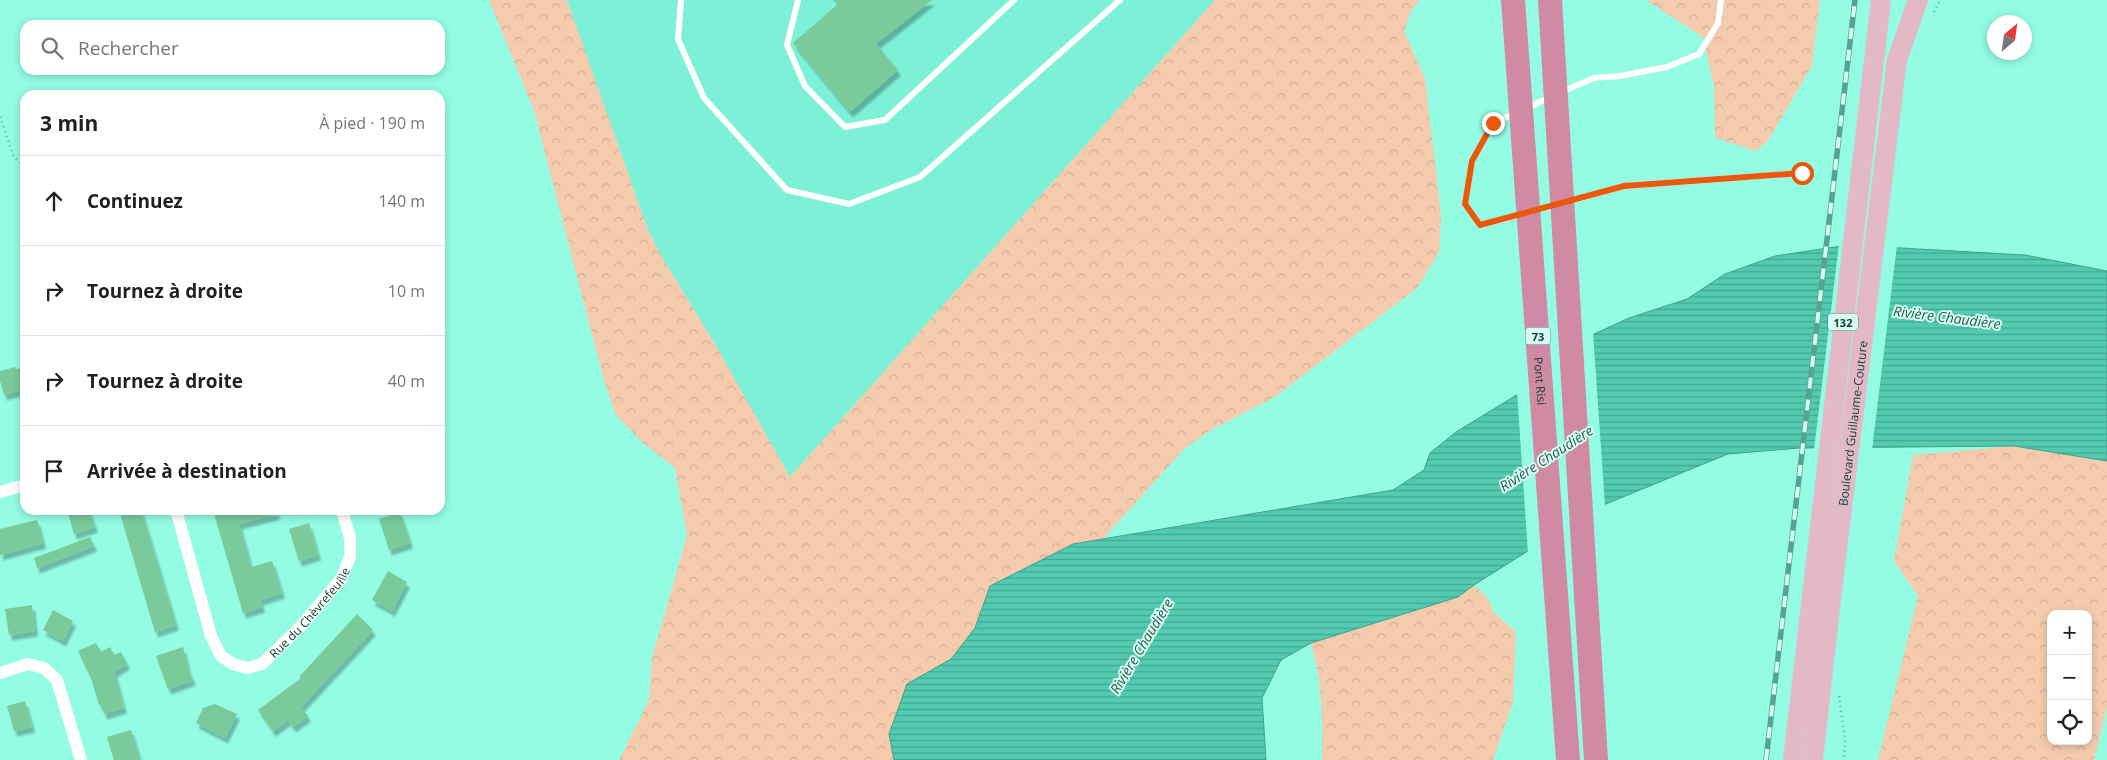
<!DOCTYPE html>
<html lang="fr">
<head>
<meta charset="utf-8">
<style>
	body { margin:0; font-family:"Open Sans",sans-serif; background:#f2f2f2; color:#202124 }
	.controls { position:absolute; right:15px; bottom:15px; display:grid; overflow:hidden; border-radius:10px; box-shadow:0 2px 8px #0003 }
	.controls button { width:45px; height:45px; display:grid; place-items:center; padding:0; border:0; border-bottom:1px solid #e0e0e0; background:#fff; color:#202124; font:25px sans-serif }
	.compass { position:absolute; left:1987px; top:15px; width:45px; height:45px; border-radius:50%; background:#fff; box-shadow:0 2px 8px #0003; rotate:29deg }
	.stop { position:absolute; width:15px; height:15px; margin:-11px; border:4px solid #ea580c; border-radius:50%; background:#fff }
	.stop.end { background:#ea580c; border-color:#fff; box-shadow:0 1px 5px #0008 }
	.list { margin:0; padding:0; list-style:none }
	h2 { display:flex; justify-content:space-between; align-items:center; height:65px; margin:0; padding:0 20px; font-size:21px }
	h2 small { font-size:16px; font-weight:400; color:#757577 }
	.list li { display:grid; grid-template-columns:32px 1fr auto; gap:15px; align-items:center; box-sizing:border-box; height:90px; padding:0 20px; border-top:1px solid #e0e0e0 }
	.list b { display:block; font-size:19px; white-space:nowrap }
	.list em { font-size:16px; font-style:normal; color:#757577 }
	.icon { flex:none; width:28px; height:28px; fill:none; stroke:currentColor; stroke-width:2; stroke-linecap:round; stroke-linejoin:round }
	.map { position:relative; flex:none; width:2107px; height:760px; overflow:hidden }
	.search { position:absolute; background:#fff; box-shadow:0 2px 8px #0003; left:20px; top:20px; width:425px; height:55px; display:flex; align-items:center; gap:12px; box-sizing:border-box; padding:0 18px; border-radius:15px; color:#757577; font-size:19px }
	.panel { position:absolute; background:#fff; box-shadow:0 2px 8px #0003; left:20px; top:90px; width:425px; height:425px; border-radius:15px }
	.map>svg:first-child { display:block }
</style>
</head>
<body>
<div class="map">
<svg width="2107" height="760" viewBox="0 0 2107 760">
	<defs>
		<pattern id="forest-crowns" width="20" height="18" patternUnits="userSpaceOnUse" patternTransform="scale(1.25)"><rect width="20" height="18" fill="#f5cbae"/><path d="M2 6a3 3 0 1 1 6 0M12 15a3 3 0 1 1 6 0" fill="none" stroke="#d1b096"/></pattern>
		<pattern id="water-rules" width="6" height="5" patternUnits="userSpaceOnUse" patternTransform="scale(1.25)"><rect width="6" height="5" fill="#53cbb1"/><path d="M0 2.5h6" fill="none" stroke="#44a691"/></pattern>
		<filter id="shadow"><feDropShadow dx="3" dy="5.5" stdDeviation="1" flood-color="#0004"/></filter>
	</defs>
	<rect width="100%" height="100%" fill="#93fce2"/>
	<!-- built -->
	<path fill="#7df1d7" d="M567,0H1215L790,477L715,344L663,259L648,230Z"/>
	<!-- forest -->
	<g fill="url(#forest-crowns)" fill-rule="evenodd">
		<path d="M489,0H567L648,230L663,259L715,344L790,477L1215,0H1420L1412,9L1404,31L1425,78L1441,215L1439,252L1417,288L1275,397L1211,430L1185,448L1102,540L1073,544L990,586L975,628L951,659L907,684L889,734L894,760H619L649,700L652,657L687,536L675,468L642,442L615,414L603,377L534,111Z"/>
		<path d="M1646,0H1820L1812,66L1768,141L1756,151L1715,138L1714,86L1703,37Z"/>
		<path d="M2014,446L2107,461V707L2094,760H1878L1918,596L1894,561L1913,455ZM2051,614H2088V741H2051Z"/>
		<path d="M1474,585L1487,597L1494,612L1516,632L1513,702L1493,760H1322C1323,720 1322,682 1311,643L1458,597Z"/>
	</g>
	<!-- water -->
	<path fill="url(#water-rules)" stroke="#40a28c" d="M1848,245L2025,255L2107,271V461L2014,446L1799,448L1728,454L1596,508L1474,585L1458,597L1311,643L1281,660L1262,698L1266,760H894L889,734L907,684L951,659L975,628L990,586L1073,544L1393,490L1424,470L1430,453L1456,432L1523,391L1581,340L1629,318L1687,299L1725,274L1775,256Z"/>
	<!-- pier -->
	<g fill="#93fce2">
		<path d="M1849,243L1897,245L1872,450H1814L1839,244Z"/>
		<path d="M1593,332L1605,506L1597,510L1528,553L1517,392L1546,363L1579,338Z"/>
	</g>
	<!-- building -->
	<g fill="#7aca9a" filter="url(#shadow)">
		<path d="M833,0H932L876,44L898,70L850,112L793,43L837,5Z"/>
		<path d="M15,367L16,369L25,367V389L4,395L0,381V371Z"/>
		<path d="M67,510H89L95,527L74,534Z"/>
		<path d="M119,510H141L176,625L155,632Z"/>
		<path d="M213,510H277V514L239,524L251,567L272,561L282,593L260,600L262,607L243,613Z"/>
		<path d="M400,512L410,543L389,550L379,519Z"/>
		<path d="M37,520L43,543L0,555V529Z"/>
		<path d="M309,523L318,555L299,561L289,529Z"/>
		<path d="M90,537L94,546L37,568L34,558Z"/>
		<path d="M388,571L407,582L392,611L372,600Z"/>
		<path d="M32,605L35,631L9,635L5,609Z"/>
		<path d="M53,610L73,621L63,641L43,630Z"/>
		<path d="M357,614L373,630L301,707L308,716L293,727L288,720L273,731L258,710L301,678L299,677Z"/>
		<path d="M96,643L101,652L110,647L114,655L121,652L127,664L114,672L124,708L104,714L101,704L99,705L91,678L78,651Z"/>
		<path d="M183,647L188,670L193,680L168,689L156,656Z"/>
		<path d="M25,701L32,727L14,731L7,706Z"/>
		<path d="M215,704L237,714L225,738L196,723L203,708Z"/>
		<path d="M131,730L140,760H114L107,737Z"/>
	</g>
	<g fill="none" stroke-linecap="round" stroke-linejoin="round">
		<!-- path -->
		<g stroke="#5faf9c" stroke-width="2.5" stroke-dasharray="1 4" stroke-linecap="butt">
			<path d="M1934,12L1940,0"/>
			<path d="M0,117L14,157L25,167"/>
			<path d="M1839,696L1845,740L1844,760"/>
		</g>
		<!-- service -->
		<g stroke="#fff" stroke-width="6">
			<path d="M681,0L678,39L704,98L787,190L849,204L920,177L1120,0"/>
			<path d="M798,0L787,45L805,86L845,127L885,120L1014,0"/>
			<path d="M1561,92L1594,78L1620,76L1667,67L1699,54L1718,23L1721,0"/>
			<path d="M1525,109L1550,97"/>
			<path d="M1516,113L1493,123L1472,161L1465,204L1480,225L1523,214"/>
			<path d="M1567,202L1624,186L1802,173"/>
			<path d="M1533,211L1557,205"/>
		</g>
		<!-- minor -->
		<g stroke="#fff" stroke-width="12">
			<path d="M0,492L25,485"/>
			<path id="s1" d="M176,510L211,636L221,656L233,664L247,668L262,664L302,625L341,579L350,557V538L342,510"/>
			<path d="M0,673L28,664L44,668L57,680L81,760"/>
		</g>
		<!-- primary -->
		<g stroke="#e3b9c8" stroke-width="20">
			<path d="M1793,760L1881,0"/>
			<path id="s2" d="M1813,760L1832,590L1897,60L1918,0"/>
		</g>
		<!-- motorway -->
		<g stroke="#d18aa4" stroke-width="24">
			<path id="s3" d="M1513,0L1568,760"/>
			<path d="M1550,0L1596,760"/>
		</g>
		<!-- rail casing -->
		<g stroke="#56a390" stroke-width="5.5">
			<path id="rail" d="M1766,760L1855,0"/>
		</g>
		<!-- rail -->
		<use href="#rail" stroke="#d6fcf1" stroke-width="4" stroke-dasharray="11" stroke-linecap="butt"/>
	</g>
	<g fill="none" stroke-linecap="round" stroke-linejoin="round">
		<!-- route -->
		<path stroke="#ea580c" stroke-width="6" d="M1493,123L1472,161L1465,204L1480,225L1624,186L1802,173"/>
	</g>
	<g text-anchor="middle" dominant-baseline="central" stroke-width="4" stroke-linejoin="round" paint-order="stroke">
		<!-- shield labels -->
		<g fill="#d6fcf1" stroke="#4e796f" stroke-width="1">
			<rect x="1828" y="313.5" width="30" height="17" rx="4"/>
			<rect x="1525.5" y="327.5" width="25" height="17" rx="4"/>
		</g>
		<g font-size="11" font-weight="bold" fill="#134137">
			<text x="1843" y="322">132</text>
			<text x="1538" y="336">73</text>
		</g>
		<!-- street labels -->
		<g font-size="12" fill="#134137" stroke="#d6fcf1">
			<text stroke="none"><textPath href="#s3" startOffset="382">Pont Risi</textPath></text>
			<text stroke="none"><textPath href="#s2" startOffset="339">Boulevard Guillaume-Couture</textPath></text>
			<text stroke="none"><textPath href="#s1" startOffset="268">Rue du Chèvrefeuille</textPath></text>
		</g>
		<!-- water labels -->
		<g font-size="14" font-style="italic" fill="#2b5d51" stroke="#d6fcf1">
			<text transform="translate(1947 317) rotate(7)">Rivière Chaudière</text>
			<text transform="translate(1546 458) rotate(-33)">Rivière Chaudière</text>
			<text transform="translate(1141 646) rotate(-59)">Rivière Chaudière</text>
		</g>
	</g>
</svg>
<div class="controls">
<button>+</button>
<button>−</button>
<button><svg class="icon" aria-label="locate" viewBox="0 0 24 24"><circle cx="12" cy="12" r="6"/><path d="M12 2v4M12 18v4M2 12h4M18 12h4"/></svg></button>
</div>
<svg class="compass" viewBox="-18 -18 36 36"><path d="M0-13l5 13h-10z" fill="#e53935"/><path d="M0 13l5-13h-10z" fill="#757577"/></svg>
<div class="stop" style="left:1802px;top:173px"></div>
<div class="stop end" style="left:1493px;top:123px"></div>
<div class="search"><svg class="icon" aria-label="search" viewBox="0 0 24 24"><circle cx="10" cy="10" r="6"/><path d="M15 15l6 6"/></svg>Rechercher</div>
<section class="panel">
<h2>3 min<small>À pied · 190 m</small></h2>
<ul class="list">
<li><svg class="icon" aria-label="ahead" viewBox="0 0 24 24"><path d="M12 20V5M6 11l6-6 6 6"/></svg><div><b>Continuez</b></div><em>140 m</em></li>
<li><svg class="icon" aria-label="right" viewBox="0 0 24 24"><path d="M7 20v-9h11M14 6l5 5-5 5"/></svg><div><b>Tournez à droite</b></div><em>10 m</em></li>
<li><svg class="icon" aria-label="right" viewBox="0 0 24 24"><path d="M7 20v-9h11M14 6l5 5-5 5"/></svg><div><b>Tournez à droite</b></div><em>40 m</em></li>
<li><svg class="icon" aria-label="arrive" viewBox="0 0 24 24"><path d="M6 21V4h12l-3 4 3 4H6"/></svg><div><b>Arrivée à destination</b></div></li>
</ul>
</section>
</div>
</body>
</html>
